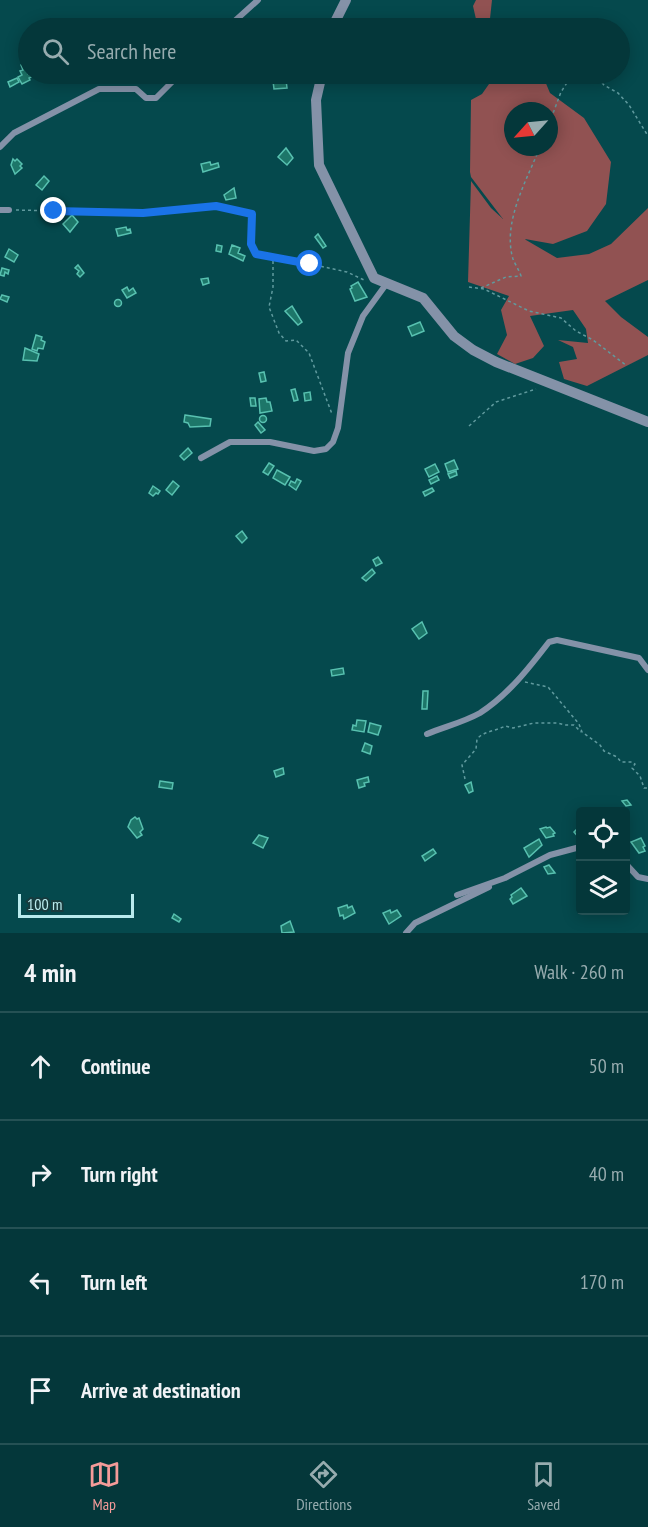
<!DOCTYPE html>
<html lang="en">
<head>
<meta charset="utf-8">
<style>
	body { margin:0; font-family:"PT Sans Narrow",sans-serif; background:#0d3f42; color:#f1f3f6 }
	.controls { position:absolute; right:18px; bottom:18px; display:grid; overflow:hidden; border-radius:6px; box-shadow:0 3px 15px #0003 }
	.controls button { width:54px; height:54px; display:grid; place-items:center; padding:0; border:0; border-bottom:2px solid #255154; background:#04373a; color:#f1f3f6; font:30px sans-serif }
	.compass { position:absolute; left:504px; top:102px; width:54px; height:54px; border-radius:50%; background:#04373a; box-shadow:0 3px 15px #0003; rotate:243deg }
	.scale { position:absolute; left:18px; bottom:15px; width:116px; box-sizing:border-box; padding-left:6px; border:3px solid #b9eaed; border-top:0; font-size:16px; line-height:21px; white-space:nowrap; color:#b9eaed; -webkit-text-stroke:4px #183b3e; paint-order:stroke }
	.stop { position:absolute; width:18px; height:18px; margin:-14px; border:4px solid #1a73e8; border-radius:50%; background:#fff }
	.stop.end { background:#1a73e8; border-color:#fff; box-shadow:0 2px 6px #0008 }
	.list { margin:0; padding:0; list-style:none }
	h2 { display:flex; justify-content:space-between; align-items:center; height:78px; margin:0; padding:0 24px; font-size:26px }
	h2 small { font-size:20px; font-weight:400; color:#97acaf }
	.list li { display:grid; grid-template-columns:39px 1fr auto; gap:18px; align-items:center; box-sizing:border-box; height:108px; padding:0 24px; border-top:2px solid #255154 }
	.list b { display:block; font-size:22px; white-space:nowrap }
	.list em { font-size:20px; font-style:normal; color:#97acaf }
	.icon { flex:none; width:33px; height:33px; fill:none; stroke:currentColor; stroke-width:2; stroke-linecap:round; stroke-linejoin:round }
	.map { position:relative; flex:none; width:648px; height:933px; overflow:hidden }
	.search { position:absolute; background:#04373a; box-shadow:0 3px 15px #0003; left:18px; right:18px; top:18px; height:66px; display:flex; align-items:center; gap:15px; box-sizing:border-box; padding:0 21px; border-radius:33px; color:#97acaf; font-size:22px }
	.sheet { height:510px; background:#04373a }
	nav { display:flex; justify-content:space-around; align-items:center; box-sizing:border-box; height:84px; border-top:2px solid #255154; background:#04373a; font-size:16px; color:#97acaf }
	nav a { display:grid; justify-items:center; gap:3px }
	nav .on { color:#f59b99 }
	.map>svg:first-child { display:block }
</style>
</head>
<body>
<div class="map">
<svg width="648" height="933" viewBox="0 0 648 933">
	<rect width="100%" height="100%" fill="#05494d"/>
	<!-- forest -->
	<g fill="#915252" fill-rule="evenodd">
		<path d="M476,0H492L489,28H478L473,6Z"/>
		<path d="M496,74H542L550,93L584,118L611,162L606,204L587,231L553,244L525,239L526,240L557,258L589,254L611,244L648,208V280L605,301L621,317L648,337V355L587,386L564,379L559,362L577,359L573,347L558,340L588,343L586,329L573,310L530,316L544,346L533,358L515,364L497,354L507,335L501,310L509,296L468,282L471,181L491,208L503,219L471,177L470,172L471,100L482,94ZM513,111H549V147H513Z"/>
	</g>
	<!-- building -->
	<g fill="#1d7669" stroke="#58c1b0" stroke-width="1.5">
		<path d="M214,22L219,28H200L205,24L208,27Z"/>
		<path d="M25,62L28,74L33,76L29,78L30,80L22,84L18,77L22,75L20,71L23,70L21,65Z"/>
		<path d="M296,74L297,83H292L291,79L288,80V75Z"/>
		<path d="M17,78L19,82L10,87L8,82Z"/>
		<path d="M286,80L287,88L274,89L273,81Z"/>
		<path d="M286,148L293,158L287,165L278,157Z"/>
		<path d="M13,159L15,161L17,159L22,164L20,166L22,168L15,174L11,165Z"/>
		<path d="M210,162L211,165L218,163L219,167L203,172L201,164Z"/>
		<path d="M44,176L49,181L42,190L36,185Z"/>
		<path d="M234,188L236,198L226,200L224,195Z"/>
		<path d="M72,215L78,222L70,232L63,224Z"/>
		<path d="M126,227L127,230L130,229L131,233L118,236L116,229Z"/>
		<path d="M318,234L326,246L323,248L315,237Z"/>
		<path d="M217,245L222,246L221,252L216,251Z"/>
		<path d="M232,245L240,248L238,253L245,256L243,261L229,254Z"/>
		<path d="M9,249L18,255L14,262L5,257Z"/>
		<path d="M78,265L84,273L80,277L77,274L79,271L75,268Z"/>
		<path d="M2,268L9,270L8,274L5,272L4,276L0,275Z"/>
		<path d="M208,278L209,283L203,285L201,279Z"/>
		<path d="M358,282L367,297L355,301L350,289L352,288L351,286Z"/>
		<path d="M127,287L129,291L133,288L136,293L127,298L122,290Z"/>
		<path d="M2,295L9,297L7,302L0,299Z"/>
		<circle cx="118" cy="303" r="3.5"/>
		<path d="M292,306L302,322L298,325L285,311Z"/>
		<path d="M420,322L424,331L412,336L408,327Z"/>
		<path d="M36,335L42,337L41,340L45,342L43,349L38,348L37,351L32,349Z"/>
		<path d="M25,348L39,354L37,361L23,360Z"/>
		<path d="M264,372L266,381L261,382L259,373Z"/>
		<path d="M295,389L298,400L294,401L291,390Z"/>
		<path d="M310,392L311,400L305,401L304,393Z"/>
		<path d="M250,398H255L256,406H251Z"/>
		<path d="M266,398L267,402H270L272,411L260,413L259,399Z"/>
		<path d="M185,415L211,419L210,426L190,427L188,423L184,422Z"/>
		<circle cx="263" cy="419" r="3.5"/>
		<path d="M258,422L265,430L261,433L255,425Z"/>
		<path d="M188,448L192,453L184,460L180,456Z"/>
		<path d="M454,460L458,469L448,472L445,464Z"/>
		<path d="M269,463L274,466L268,475L263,472Z"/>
		<path d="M435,464L439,472L429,477L425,469Z"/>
		<path d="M277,470L290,477L285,485L273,478Z"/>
		<path d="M456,471L457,475L450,478L448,474Z"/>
		<path d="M437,476L439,480L431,484L429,480Z"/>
		<path d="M297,479L301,481L296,490L289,485L291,481L295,483Z"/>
		<path d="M173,481L179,486L172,495L166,490Z"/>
		<path d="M153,486L160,491L158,494L156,493L153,496L149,493Z"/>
		<path d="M432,488L434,491L425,496L423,492Z"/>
		<path d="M242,531L247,538L242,543L236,536Z"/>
		<path d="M378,557L382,563L376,566L373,560Z"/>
		<path d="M372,569L375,573L366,581L362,578Z"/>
		<path d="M422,622L427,633L419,639L412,629Z"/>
		<path d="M343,668L344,674L332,676L331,670Z"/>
		<path d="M423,691H428L427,709H422Z"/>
		<path d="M357,720L366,721L364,732L352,730L353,725L356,726Z"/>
		<path d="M370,723L381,726L378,735L368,732Z"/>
		<path d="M365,743L372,746L370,754L362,751Z"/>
		<path d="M283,768L284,774L276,777L274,771Z"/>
		<path d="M368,777L369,782L364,783L365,786L359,788L357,780Z"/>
		<path d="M160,781L173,783L172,789L159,787Z"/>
		<path d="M471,782L473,791L469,793L465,785Z"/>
		<path d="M627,800L631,805L626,806L622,801Z"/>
		<path d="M135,817L137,819L139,818L143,829L140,832L142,835L137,838L128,827L131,820Z"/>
		<path d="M580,826V839L574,832Z"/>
		<path d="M546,827L547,828L550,827L555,833L553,834L554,836L546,838L540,829Z"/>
		<path d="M259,835L268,838L263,848L253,843Z"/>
		<path d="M641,838L645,846L643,847L645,851L639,853L631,842Z"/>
		<path d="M539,839L542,845L529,857L524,848Z"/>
		<path d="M433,849L436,853L425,861L422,856Z"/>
		<path d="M549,865L555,873L548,874L544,867Z"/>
		<path d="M521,888L527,896L513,904L510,899L512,897L511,895Z"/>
		<path d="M347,905L348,908L352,906L355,913L344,919L343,915L340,916L338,908Z"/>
		<path d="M390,910L391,913L397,910L401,916L389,924L383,913Z"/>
		<path d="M174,914L181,919L179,922L172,918Z"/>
		<path d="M290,921L294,932L282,933L281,926Z"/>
	</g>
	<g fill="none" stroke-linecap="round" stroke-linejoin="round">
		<!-- path -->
		<g stroke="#609a9e" stroke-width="1.5" stroke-dasharray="3 3" stroke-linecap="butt">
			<path d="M594,74L604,85L618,93L629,105L648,136"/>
			<path d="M549,124L561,92L572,75L584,74"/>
			<path d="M16,210L143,213L216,206L252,214L251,244L257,254L273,256V287L269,307L279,333L286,341L296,340L309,353L332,414"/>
			<path d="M274,256L347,272L364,280"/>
			<path d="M469,287L484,289L529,311L561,318L576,331L593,340L627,366"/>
			<path d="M481,288L506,277L521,276C519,270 515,264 513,259C502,222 527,180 540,147"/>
			<path d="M469,426L496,402L536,389"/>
			<path d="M525,682L548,687L579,724L582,732L600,745L604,751L617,757L621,762H632L635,764L632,768L640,776L644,788H648"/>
			<path d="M465,779L462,765L476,749L477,739C484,731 496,731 505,726L513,728L534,723H557L565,725H574L581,732"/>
		</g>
		<!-- minor -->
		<g stroke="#8492a8" stroke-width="6">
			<path d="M227,28L258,0"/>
			<path d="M0,147L14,133L99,89H136L146,98H156L180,74"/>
			<path d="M0,210H9"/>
			<path d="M201,458L230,442H270L314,451L326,449L333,442L338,428L348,353L363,316L387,283"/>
			<path d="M427,734C444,727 464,722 480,713C508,695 529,668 549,642L557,640L639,658L648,670"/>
			<path d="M626,864L638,877L648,879"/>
			<path d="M457,895L505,878L550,855L580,847"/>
			<path d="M406,933L415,923L489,887"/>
		</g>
		<!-- tertiary -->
		<g stroke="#8492a8" stroke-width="10">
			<path d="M332,28L346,0"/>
			<path d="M322,74L316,100L319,165L374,278L423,298L454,336L473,350L496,362L648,422"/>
		</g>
	</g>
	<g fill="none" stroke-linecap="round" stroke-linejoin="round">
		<!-- route -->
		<path stroke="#1a73e8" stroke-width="8" d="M54,211L143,213L216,206L252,214L251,244L256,254L310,264"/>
	</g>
</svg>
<div class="controls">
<button><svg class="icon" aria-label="locate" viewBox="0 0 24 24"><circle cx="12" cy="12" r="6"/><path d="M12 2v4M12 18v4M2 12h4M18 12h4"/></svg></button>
<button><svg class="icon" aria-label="layers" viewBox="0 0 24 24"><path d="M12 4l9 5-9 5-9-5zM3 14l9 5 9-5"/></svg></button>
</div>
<svg class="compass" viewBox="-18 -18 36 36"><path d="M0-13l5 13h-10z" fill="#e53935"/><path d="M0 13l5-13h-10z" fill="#97acaf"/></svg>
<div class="scale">100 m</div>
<div class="stop" style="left:310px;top:264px"></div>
<div class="stop end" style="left:54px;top:211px"></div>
<div class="search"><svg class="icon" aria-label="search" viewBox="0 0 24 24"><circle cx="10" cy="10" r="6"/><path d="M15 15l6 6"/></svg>Search here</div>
</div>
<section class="sheet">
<h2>4 min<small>Walk · 260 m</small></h2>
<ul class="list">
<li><svg class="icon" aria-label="ahead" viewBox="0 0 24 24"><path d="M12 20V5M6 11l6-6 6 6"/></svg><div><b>Continue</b></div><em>50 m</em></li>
<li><svg class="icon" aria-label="right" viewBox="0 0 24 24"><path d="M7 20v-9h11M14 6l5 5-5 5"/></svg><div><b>Turn right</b></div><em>40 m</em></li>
<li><svg class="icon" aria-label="left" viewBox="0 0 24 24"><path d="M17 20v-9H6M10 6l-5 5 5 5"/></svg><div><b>Turn left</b></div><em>170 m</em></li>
<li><svg class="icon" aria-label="arrive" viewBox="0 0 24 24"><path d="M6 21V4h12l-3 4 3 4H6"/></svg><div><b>Arrive at destination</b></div></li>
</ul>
</section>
<nav>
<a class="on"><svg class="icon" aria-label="map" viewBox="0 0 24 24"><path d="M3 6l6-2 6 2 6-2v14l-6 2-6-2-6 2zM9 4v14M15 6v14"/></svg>Map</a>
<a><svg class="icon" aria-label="directions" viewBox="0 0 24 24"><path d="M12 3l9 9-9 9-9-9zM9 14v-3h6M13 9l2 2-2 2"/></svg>Directions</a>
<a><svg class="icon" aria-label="saved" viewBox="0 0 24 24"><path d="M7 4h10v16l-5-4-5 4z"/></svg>Saved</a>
</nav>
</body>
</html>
